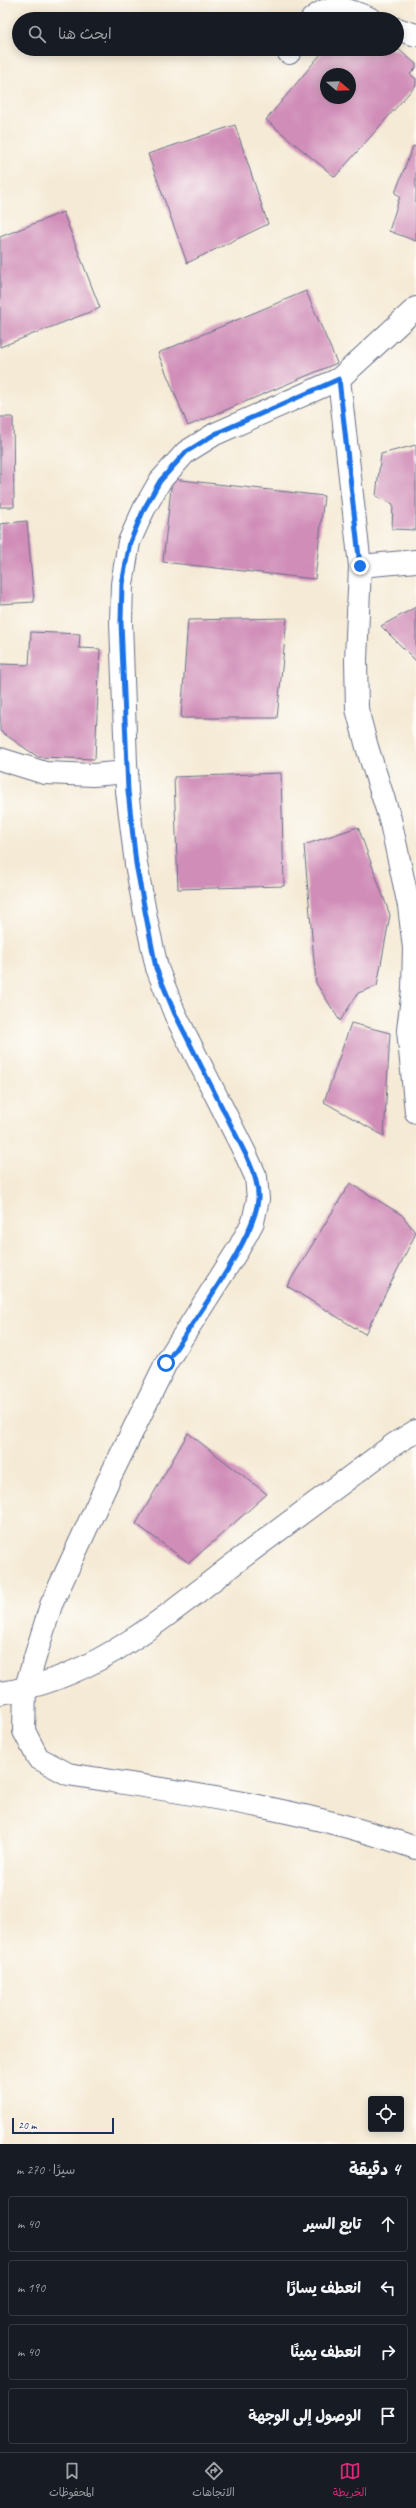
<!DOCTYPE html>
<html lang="ar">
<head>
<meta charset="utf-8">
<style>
	body { margin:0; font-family:Caveat,"Playpen Sans Arabic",sans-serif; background:#242831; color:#f1f3f6; direction:rtl }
	.controls { position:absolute; right:12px; bottom:12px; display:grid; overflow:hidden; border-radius:4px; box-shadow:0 2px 10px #0003 }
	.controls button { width:36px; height:36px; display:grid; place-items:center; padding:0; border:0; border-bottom:1px solid #363941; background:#171b24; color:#f1f3f6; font:20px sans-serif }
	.compass { position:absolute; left:320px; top:68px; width:36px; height:36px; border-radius:50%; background:#171b24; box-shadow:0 2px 10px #0003; rotate:109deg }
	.scale { position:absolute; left:12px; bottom:10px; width:102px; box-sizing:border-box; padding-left:4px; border:2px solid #1b2f5e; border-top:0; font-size:11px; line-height:14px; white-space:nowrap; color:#1b2f5e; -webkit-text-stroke:3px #fdfcf7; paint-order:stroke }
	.stop { position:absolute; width:12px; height:12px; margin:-9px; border:3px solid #1a73e8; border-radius:50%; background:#fff }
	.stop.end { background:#1a73e8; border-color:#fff; box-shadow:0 1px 4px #0008 }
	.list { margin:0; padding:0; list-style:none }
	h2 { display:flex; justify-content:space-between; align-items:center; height:52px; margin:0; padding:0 16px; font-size:17px }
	h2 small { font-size:13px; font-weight:400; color:#9ea1a6 }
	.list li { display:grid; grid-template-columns:26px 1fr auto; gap:12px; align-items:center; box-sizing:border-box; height:56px; margin:0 8px 8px; padding:0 8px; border:1px solid #363941; border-radius:4px }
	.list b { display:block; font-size:15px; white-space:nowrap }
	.list em { font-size:13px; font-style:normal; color:#9ea1a6 }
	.icon { flex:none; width:22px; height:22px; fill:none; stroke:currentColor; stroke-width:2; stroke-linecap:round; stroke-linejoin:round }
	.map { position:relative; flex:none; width:416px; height:2144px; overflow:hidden; direction:ltr }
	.search { position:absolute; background:#171b24; box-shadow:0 2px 10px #0003; left:12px; right:12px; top:12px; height:44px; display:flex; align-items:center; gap:10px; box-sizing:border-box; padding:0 14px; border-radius:22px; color:#9ea1a6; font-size:15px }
	.sheet { height:308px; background:#171b24 }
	nav { display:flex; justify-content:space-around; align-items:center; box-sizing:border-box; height:56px; border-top:1px solid #363941; background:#171b24; font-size:11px; color:#9ea1a6 }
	nav a { display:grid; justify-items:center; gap:2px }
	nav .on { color:#db2777 }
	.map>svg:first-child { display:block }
</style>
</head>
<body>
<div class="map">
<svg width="416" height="2144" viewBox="0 0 416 2144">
	<rect width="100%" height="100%" fill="#fdfcf7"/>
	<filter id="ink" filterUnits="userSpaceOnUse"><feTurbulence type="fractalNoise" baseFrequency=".025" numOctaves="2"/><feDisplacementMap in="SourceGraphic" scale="8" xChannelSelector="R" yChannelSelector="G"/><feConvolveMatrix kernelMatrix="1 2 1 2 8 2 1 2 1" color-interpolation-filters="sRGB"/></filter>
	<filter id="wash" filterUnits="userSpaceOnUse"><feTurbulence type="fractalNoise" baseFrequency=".012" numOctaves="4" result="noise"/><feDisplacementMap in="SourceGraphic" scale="16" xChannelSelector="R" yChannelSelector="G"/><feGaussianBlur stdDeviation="0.9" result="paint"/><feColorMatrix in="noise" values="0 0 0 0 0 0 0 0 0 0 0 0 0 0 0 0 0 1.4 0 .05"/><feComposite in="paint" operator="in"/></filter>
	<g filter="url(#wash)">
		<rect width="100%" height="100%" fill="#f5ead5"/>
		<g id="blocks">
			<!-- building -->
			<g fill="#d08db8" fill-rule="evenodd">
				<path d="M325,49H398L416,64V68L410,74L416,79V85L335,177L266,120ZM326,74H350V98H326Z"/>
				<path d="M235,125L268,224L187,263L148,154Z"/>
				<path d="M413,146L416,147V241L389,231L400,196L395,193Z"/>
				<path d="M63,212L100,308L0,347V237Z"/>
				<path d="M306,291L337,363L188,426L158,353Z"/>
				<path d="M0,417H13L14,507H0Z"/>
				<path d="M416,445V530L392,529L393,504L376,496L381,454Z"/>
				<path d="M172,479L324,496L315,579L163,562Z"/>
				<path d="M27,521L34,602L0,604V524Z"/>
				<path d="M416,607V661L381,626Z"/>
				<path d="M287,618L277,718H181L188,620Z"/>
				<path d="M31,632L80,634L79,648L100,649L95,759L38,757L0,731V664L29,665Z"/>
				<path d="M281,773L284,886L178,889L174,777Z"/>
				<path d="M358,827L390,915L377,986L358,993L340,1021L316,983L304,845Z"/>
				<path d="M351,1023L390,1033L384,1136L324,1102Z"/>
				<path d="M350,1183L402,1215L416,1233L365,1334L287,1286Z"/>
				<path d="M188,1433L267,1494L189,1563L136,1524Z"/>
			</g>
		</g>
	</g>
	<g filter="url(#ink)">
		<use href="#blocks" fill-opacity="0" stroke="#677088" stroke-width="1"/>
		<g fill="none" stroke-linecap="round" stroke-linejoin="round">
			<!-- minor casing -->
			<g stroke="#677088" stroke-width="24">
				<g id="minor">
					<path d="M312,19C333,0 348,10 371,19"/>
					<path d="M397,29L416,35"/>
					<path d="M289,53L292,49"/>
					<path d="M416,308L339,379L215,434L186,452L160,481L144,509L129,542L122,584L121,622L127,791L136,864L146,918L157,968L175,1014L246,1155L256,1177L258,1199L253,1222L239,1248L166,1363L110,1477L51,1605L25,1690L24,1731L38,1758L68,1774C185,1793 303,1808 416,1848"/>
					<path d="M339,379L360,566"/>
					<path d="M416,561L360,566L356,660L357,709L367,747L390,819L409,906L414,948L413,989L408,1030L416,1112"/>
					<path d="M0,759L45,773L93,775L127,772"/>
				</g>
			</g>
			<!-- tertiary casing -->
			<g stroke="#677088" stroke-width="24">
				<path id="tertiary" d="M0,1693C95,1680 167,1615 240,1559C291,1521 342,1483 393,1445L416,1431"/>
			</g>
			<!-- minor -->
			<use href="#minor" stroke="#fff" stroke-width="22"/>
			<!-- tertiary -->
			<use href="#tertiary" stroke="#fff" stroke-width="22"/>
		</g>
	</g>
	<g fill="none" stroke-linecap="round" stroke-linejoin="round" filter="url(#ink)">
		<!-- route -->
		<path stroke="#1a73e8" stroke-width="5" d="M166,1363C189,1328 256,1237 258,1199C259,1183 252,1169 246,1155L175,1014L156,968L136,864L128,791L121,622L122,584L130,542L144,509L160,481L186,452L215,434L339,379L360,566"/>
	</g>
</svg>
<div class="controls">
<button><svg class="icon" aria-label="locate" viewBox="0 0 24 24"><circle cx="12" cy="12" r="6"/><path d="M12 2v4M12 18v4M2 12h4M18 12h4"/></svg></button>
</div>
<svg class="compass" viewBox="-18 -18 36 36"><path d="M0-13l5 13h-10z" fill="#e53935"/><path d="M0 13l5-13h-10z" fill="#9ea1a6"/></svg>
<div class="scale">20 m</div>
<div class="stop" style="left:166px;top:1363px"></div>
<div class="stop end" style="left:360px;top:566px"></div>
<div class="search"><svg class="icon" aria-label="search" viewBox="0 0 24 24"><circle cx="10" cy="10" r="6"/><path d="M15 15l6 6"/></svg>ابحث هنا</div>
</div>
<section class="sheet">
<h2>4 دقيقة<small>سيرًا · 270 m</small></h2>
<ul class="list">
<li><svg class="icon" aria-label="ahead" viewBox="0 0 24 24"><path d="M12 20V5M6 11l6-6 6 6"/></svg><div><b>تابع السير</b></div><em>40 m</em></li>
<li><svg class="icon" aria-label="left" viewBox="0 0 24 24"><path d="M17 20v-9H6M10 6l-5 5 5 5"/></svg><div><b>انعطف يسارًا</b></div><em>190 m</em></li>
<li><svg class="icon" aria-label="right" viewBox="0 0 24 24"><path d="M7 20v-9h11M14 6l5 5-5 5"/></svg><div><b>انعطف يمينًا</b></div><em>40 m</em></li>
<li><svg class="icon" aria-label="arrive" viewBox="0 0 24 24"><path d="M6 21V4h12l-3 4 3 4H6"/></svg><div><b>الوصول إلى الوجهة</b></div></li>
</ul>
</section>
<nav>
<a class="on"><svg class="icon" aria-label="map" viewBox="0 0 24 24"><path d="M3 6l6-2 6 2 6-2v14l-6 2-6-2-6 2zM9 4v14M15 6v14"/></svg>الخريطة</a>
<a><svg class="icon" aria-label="directions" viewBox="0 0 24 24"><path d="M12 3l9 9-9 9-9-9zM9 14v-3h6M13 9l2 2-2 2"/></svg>الاتجاهات</a>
<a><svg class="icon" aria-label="saved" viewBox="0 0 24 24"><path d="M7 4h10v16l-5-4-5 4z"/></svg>المحفوظات</a>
</nav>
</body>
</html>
